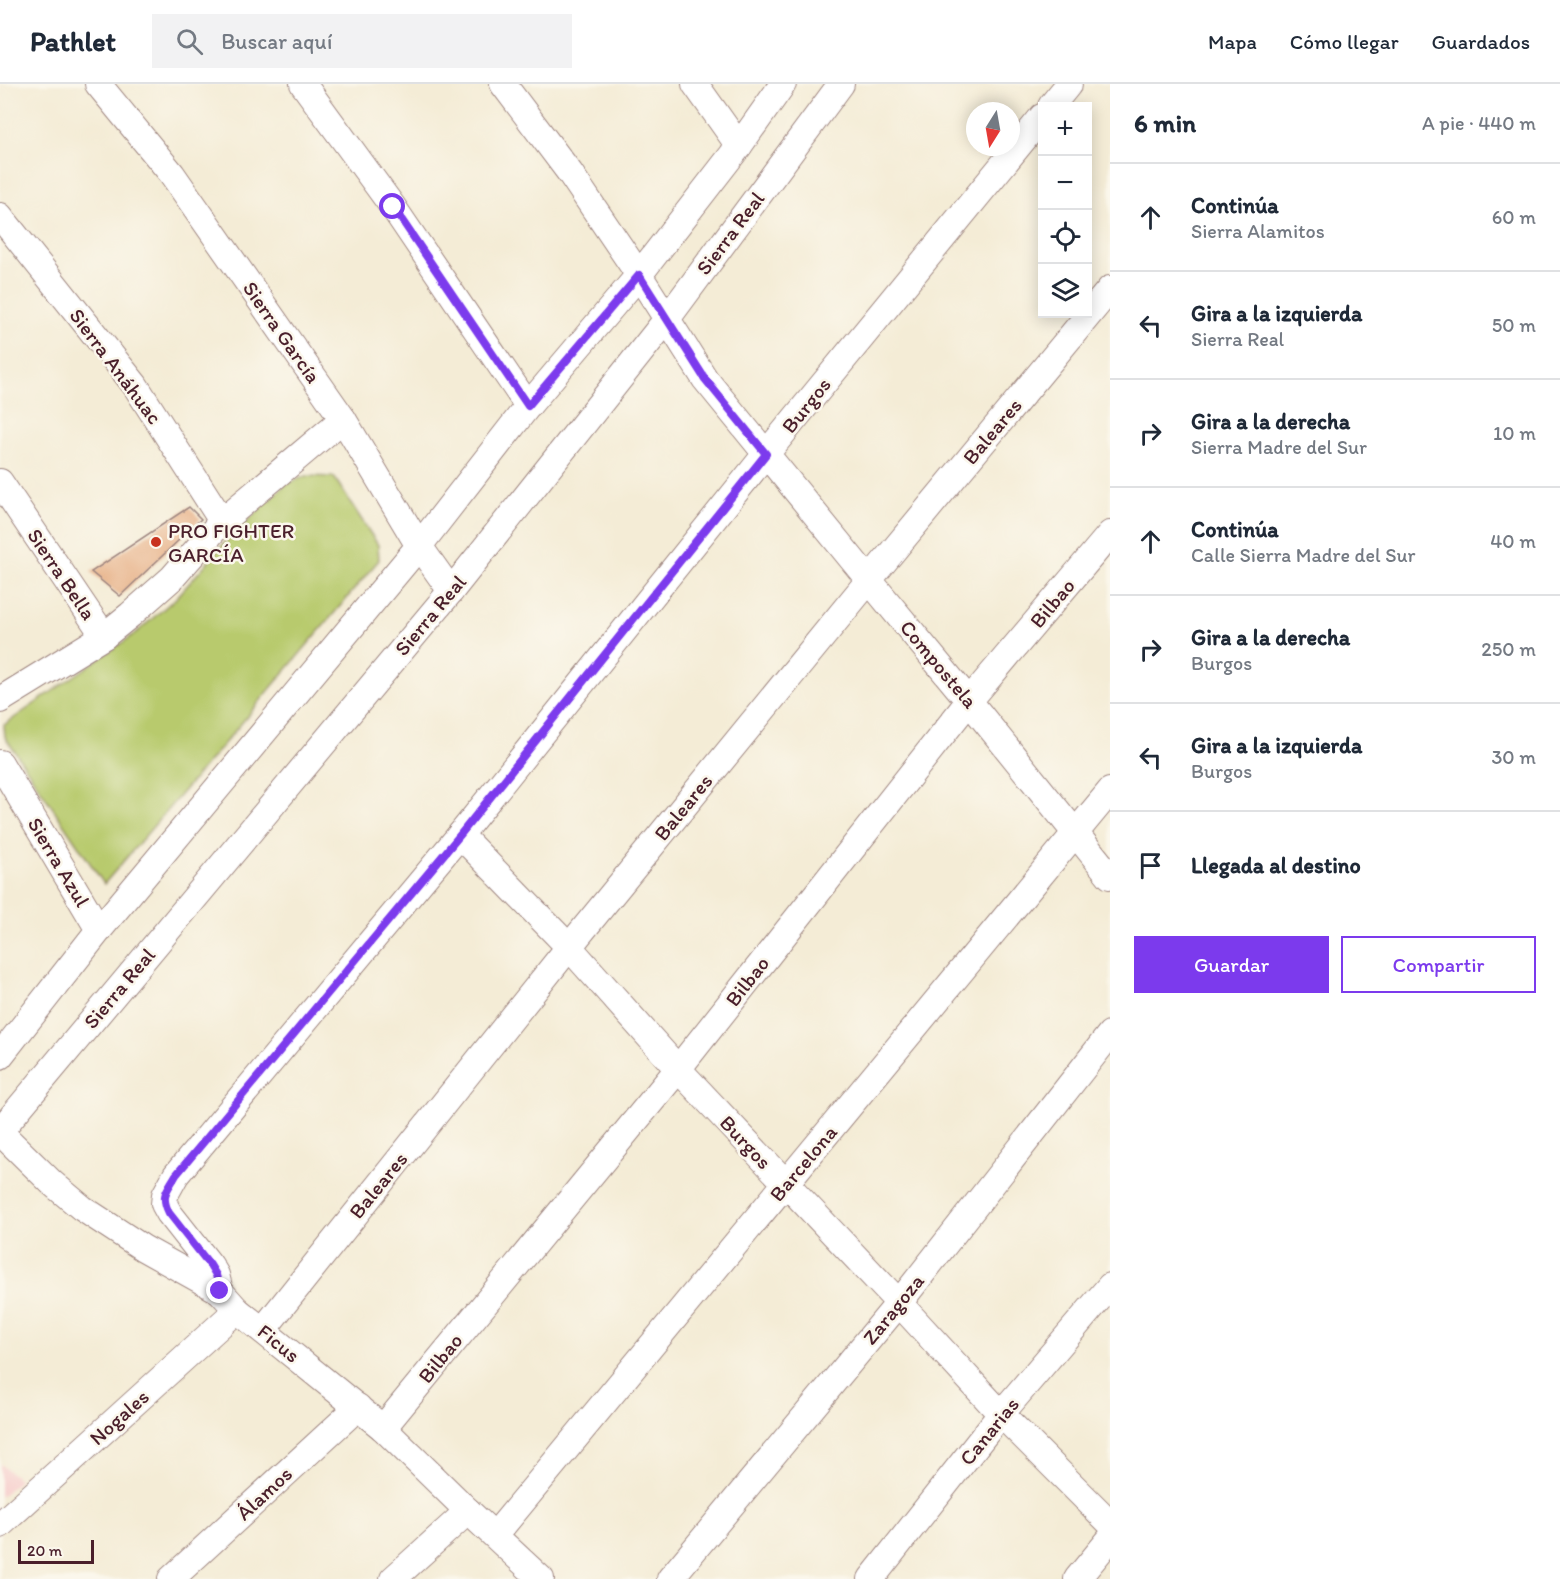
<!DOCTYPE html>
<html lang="es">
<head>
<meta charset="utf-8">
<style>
	body { margin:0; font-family:Itim,sans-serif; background:#f2f2f3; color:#1f2937 }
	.controls { position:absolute; right:18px; top:18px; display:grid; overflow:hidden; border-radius:0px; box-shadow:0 3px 15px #0003 }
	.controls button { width:54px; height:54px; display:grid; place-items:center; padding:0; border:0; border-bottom:2px solid #e0e1e3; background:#fff; color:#1f2937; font:30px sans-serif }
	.compass { position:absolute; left:966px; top:18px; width:54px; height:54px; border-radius:50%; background:#fff; box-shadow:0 3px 15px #0003; rotate:191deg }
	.scale { position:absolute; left:18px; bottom:15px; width:76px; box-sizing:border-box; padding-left:6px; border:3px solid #4a1f2b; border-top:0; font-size:16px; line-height:21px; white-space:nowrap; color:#4a1f2b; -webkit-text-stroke:4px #fbf7ec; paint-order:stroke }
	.stop { position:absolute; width:18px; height:18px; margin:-14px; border:4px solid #7c3aed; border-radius:50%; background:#fff }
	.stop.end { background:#7c3aed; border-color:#fff; box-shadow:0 2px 6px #0008 }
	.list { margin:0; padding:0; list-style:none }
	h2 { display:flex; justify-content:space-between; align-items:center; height:78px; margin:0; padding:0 24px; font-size:26px }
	h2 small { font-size:20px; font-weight:400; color:#747a83 }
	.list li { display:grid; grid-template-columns:39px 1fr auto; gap:18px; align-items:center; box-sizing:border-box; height:108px; padding:0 24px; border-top:2px solid #e0e1e3 }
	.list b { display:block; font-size:22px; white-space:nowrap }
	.list p { margin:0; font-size:20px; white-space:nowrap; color:#747a83 }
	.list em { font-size:20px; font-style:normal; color:#747a83 }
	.actions { display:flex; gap:12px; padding:18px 24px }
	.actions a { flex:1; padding:14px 0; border:2px solid #7c3aed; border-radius:0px; text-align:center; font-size:21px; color:#7c3aed }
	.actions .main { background:#7c3aed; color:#fff }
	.icon { flex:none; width:33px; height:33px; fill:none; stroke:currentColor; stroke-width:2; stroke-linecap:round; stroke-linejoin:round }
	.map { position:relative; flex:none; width:1110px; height:1495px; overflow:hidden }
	header { display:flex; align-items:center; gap:36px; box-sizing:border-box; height:84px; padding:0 30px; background:#fff; border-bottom:2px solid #e0e1e3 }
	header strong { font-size:28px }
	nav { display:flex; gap:33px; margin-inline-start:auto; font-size:21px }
	.search { width:420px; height:54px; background:#f2f2f3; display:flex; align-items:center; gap:15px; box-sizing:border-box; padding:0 21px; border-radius:0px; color:#747a83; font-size:22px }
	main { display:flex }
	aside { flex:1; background:#fff }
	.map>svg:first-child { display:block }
</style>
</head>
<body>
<header>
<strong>Pathlet</strong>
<div class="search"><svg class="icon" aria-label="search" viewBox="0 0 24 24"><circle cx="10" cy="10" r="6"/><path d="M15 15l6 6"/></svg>Buscar aquí</div>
<nav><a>Mapa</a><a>Cómo llegar</a><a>Guardados</a></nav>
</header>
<main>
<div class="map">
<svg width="1110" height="1495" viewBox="0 0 1110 1495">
	<rect width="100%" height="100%" fill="#fbf7ec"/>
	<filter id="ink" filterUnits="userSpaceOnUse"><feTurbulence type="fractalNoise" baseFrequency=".0167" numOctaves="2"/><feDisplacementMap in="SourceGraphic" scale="12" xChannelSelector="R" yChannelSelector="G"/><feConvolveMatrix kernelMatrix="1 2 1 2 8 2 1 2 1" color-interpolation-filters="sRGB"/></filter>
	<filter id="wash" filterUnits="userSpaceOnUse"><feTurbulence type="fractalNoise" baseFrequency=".008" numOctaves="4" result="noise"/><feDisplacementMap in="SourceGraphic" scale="24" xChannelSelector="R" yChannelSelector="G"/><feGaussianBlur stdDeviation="1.35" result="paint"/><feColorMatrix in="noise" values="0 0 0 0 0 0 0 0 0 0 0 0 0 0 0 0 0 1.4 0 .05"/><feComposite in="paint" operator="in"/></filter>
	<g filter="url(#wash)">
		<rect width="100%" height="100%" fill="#f4ecd6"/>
		<!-- built -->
		<path fill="#f7d0ce" d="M0,1380L20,1396L0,1413Z"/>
		<!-- green -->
		<path fill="#b8ca6d" stroke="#81744c" stroke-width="1.5" d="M306,392L334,393L378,461L379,476L234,648L104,800L5,653L4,641L136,549L177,513L227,456L286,400Z"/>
		<g id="blocks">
			<!-- building -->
			<path fill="#e7b086" d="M189,423L201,435L120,512L91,488Z"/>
		</g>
	</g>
	<g filter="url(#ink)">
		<use href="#blocks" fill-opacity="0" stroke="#9f8680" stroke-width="1.5"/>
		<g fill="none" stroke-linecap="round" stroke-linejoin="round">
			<!-- minor casing -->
			<g stroke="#9f8680" stroke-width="28">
				<g id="minor">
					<path d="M98,0L172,90L343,335L419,462L451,507"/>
					<path d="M303,0L393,123L528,322"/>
					<path d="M503,0L570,89L639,191L705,295L869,496L969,617L1110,792"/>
					<path d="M695,0L739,62"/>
					<path d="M1051,22L1069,0"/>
					<path d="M0,132L135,301L222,437"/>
					<path d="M0,398L104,552"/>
					<path d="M0,616L104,552L130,531L172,494L222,437L343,335"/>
					<path d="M0,679L99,846"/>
					<path d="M460,751L569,863L678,985L899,1219L1001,1330L1110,1439"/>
					<path d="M0,972L99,846L419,462L528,322L639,191L739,62L783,0"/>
					<path d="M0,1047L451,507L667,235L841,0"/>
					<path d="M0,1048L52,1099L82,1124L143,1164L220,1207L237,1226L383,1344L468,1427L541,1495"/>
					<path d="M220,1207L216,1191L210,1181L169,1129L164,1120L165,1111L176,1091L460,751L766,370L1042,33"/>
					<path d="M263,1246L569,863L869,496L1110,205"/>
					<path d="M383,1344L678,985L969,617L1110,450"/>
					<path d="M0,1441L237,1226"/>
					<path d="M495,1451L1110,707"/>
					<path d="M171,1495L358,1323"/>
					<path d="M393,1495L468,1427"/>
					<path d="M670,1495L899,1219L1110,950"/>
					<path d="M871,1495L1001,1330L1110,1202"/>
					<path d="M1077,1495L1110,1455"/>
				</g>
			</g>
			<!-- minor -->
			<use href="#minor" stroke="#fff" stroke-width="26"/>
		</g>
	</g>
	<g fill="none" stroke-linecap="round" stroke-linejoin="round" filter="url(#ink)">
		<!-- route -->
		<path stroke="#7c3aed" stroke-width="8" d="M220,1207L216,1191L210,1181L169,1129C160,1111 167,1107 176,1091L460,751L766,370L705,295L639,191L528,322L393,123"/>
	</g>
	<!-- markers -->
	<circle fill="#c8321e" stroke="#fbf7ec" stroke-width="2" cx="156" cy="458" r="6"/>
	<g text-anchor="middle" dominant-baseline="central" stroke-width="5" stroke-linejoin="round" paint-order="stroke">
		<!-- street labels -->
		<g font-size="21" fill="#4a1f2b" stroke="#fbf7ec">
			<text transform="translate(730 149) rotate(-53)">Sierra Real</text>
			<text transform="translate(282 248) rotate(55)">Sierra García</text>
			<text transform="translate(116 282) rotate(53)">Sierra Anáhuac</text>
			<text transform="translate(806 321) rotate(-51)">Burgos</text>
			<text transform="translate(992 347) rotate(-50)">Baleares</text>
			<text transform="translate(62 490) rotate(56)">Sierra Bella</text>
			<text transform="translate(1052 519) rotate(-50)">Bilbao</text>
			<text transform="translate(430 531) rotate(-50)">Sierra Real</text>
			<text transform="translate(939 580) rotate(50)">Compostela</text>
			<text transform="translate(683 723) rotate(-51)">Baleares</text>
			<text transform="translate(59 778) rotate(59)">Sierra Azul</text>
			<text transform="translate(747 897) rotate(-52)">Bilbao</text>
			<text transform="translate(119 904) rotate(-50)">Sierra Real</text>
			<text transform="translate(746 1058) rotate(47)">Burgos</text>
			<text transform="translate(803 1079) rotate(-50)">Barcelona</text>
			<text transform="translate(378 1101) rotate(-51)">Baleares</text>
			<text transform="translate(893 1225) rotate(-51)">Zaragoza</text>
			<text transform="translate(279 1259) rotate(39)">Ficus</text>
			<text transform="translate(440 1274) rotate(-51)">Bilbao</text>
			<text transform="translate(119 1333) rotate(-42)">Nogales</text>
			<text transform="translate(989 1347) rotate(-51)">Canarias</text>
			<text transform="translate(264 1409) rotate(-43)">Álamos</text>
		</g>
		<!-- poi labels -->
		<g font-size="21" fill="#4a1f2b" stroke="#fbf7ec" text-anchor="start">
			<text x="168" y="446">PRO FIGHTER<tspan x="168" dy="24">GARCÍA</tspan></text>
		</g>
	</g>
</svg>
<div class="controls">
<button>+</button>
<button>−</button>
<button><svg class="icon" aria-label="locate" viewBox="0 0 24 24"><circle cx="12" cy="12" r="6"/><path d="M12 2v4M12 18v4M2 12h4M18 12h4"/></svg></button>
<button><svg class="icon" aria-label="layers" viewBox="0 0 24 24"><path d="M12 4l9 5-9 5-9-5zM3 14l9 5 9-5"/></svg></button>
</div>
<svg class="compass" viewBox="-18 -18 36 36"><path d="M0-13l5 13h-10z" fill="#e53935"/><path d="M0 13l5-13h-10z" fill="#747a83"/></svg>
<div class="scale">20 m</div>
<div class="stop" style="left:393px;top:123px"></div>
<div class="stop end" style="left:220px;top:1207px"></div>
</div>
<aside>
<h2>6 min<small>A pie · 440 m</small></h2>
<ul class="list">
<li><svg class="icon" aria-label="ahead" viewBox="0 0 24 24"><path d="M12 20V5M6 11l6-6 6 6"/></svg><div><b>Continúa</b><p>Sierra Alamitos</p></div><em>60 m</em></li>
<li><svg class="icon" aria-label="left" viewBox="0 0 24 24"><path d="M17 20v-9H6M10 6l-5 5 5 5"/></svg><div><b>Gira a la izquierda</b><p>Sierra Real</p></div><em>50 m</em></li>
<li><svg class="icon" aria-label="right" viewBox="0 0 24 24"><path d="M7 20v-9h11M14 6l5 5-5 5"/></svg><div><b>Gira a la derecha</b><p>Sierra Madre del Sur</p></div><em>10 m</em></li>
<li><svg class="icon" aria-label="ahead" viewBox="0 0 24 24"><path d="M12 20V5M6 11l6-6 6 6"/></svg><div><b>Continúa</b><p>Calle Sierra Madre del Sur</p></div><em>40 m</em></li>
<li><svg class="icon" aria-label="right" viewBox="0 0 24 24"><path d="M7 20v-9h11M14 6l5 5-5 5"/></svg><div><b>Gira a la derecha</b><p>Burgos</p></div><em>250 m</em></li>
<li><svg class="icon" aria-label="left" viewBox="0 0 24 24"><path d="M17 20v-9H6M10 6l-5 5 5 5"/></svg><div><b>Gira a la izquierda</b><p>Burgos</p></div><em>30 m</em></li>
<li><svg class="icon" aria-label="arrive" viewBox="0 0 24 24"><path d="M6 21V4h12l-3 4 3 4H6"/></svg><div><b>Llegada al destino</b></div></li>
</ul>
<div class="actions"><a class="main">Guardar</a><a>Compartir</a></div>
</aside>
</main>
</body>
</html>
